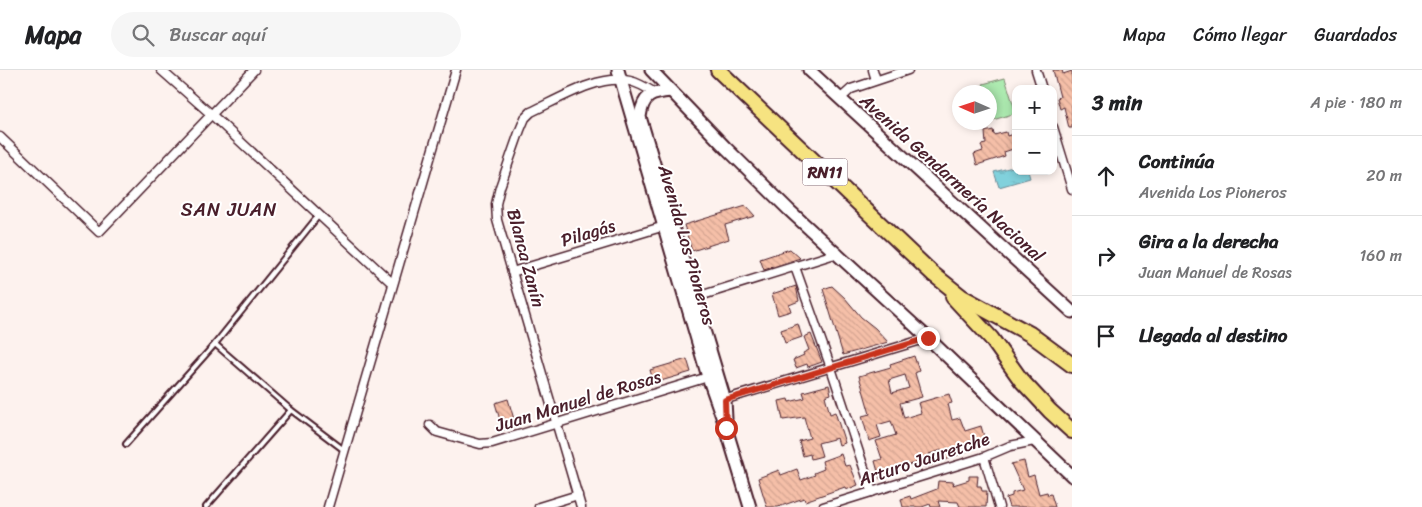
<!DOCTYPE html>
<html lang="es">
<head>
<meta charset="utf-8">
<style>
	body { margin:0; font-family:Sriracha,sans-serif; background:#f6f6f6; color:#202124 }
	.controls { position:absolute; right:15px; top:15px; display:grid; overflow:hidden; border-radius:10px; box-shadow:0 2px 8px #0003 }
	.controls button { width:45px; height:45px; display:grid; place-items:center; padding:0; border:0; border-bottom:1px solid #e0e0e0; background:#fff; color:#202124; font:25px sans-serif }
	.compass { position:absolute; left:952px; top:15px; width:45px; height:45px; border-radius:50%; background:#fff; box-shadow:0 2px 8px #0003; rotate:273deg }
	.stop { position:absolute; width:15px; height:15px; margin:-11px; border:4px solid #c8321e; border-radius:50%; background:#fff }
	.stop.end { background:#c8321e; border-color:#fff; box-shadow:0 1px 5px #0008 }
	.list { margin:0; padding:0; list-style:none }
	h2 { display:flex; justify-content:space-between; align-items:center; height:65px; margin:0; padding:0 20px; font-size:21px }
	h2 small { font-size:16px; font-weight:400; color:#757577 }
	.list li { display:grid; grid-template-columns:32px 1fr auto; gap:15px; align-items:center; box-sizing:border-box; height:80px; padding:0 20px; border-top:1px solid #e0e0e0 }
	.list b { display:block; font-size:19px; white-space:nowrap }
	.list p { margin:0; font-size:16px; white-space:nowrap; color:#757577 }
	.list em { font-size:16px; font-style:normal; color:#757577 }
	.icon { flex:none; width:28px; height:28px; fill:none; stroke:currentColor; stroke-width:2; stroke-linecap:round; stroke-linejoin:round }
	.map { position:relative; flex:none; width:1072px; height:437px; overflow:hidden }
	header { display:flex; align-items:center; gap:30px; box-sizing:border-box; height:70px; padding:0 25px; background:#fff; border-bottom:1px solid #e0e0e0 }
	header strong { font-size:24px }
	nav { display:flex; gap:28px; margin-inline-start:auto; font-size:18px }
	.search { width:350px; height:45px; background:#f6f6f6; display:flex; align-items:center; gap:12px; box-sizing:border-box; padding:0 18px; border-radius:28px; color:#757577; font-size:19px }
	main { display:flex }
	aside { flex:1; background:#fff }
	.map>svg:first-child { display:block }
</style>
</head>
<body>
<header>
<strong>Mapa</strong>
<div class="search"><svg class="icon" aria-label="search" viewBox="0 0 24 24"><circle cx="10" cy="10" r="6"/><path d="M15 15l6 6"/></svg>Buscar aquí</div>
<nav><a>Mapa</a><a>Cómo llegar</a><a>Guardados</a></nav>
</header>
<main>
<div class="map">
<svg width="1072" height="437" viewBox="0 0 1072 437">
	<defs>
		<pattern id="water-ripples" width="26" height="14" patternUnits="userSpaceOnUse" patternTransform="scale(1.25)"><rect width="26" height="14" fill="#81d1dc"/><path d="M2 4q2-2 4 0t4 0M15 11q2-2 4 0t4 0" fill="none" stroke="#71b3bd"/></pattern>
		<pattern id="building-back-hatch" width="6" height="6" patternUnits="userSpaceOnUse" patternTransform="scale(1.25)"><rect width="6" height="6" fill="#f5bfa8"/><path d="M-1 5l2 2M0 0l6 6M5-1l2 2" fill="none" stroke="#d4a491"/></pattern>
	</defs>
	<rect width="100%" height="100%" fill="#fdf2ee"/>
	<filter id="ink" filterUnits="userSpaceOnUse"><feTurbulence type="fractalNoise" baseFrequency=".02" numOctaves="2"/><feDisplacementMap in="SourceGraphic" scale="10" xChannelSelector="R" yChannelSelector="G"/><feConvolveMatrix kernelMatrix="1 2 1 2 8 2 1 2 1" color-interpolation-filters="sRGB"/></filter>
	<g filter="url(#ink)">
		<!-- pitch -->
		<path fill="#adeab0" stroke="#7c846e" d="M1005,8L1016,43L993,50L990,38L989,22H985L983,14Z"/>
		<!-- water -->
		<path fill="url(#water-ripples)" stroke="#6b8a95" d="M1016,96V101H1028L1030,108L999,117L994,102Z"/>
		<!-- building -->
		<g fill="url(#building-back-hatch)" stroke="#4a1f2b" fill-rule="evenodd">
			<path d="M1053,0H1062L1063,4L1072,1V58H1069L1064,37L1060,39L1057,28L1060,27Z"/>
			<path d="M993,60L994,65L1006,62L1007,66L1016,63V78L1004,82L1005,86L977,95L974,84L983,81L981,75L986,74L985,62Z"/>
			<path d="M746,136L755,146L725,155L729,169L692,181L684,155Z"/>
			<path d="M790,179L800,188L764,200L760,189Z"/>
			<path d="M796,216L799,231L789,235L791,241L778,245L772,224Z"/>
			<path d="M832,216L845,228L861,247L875,258L888,272L843,285L823,219Z"/>
			<path d="M798,254L802,267L785,273L781,260Z"/>
			<path d="M811,264L822,292L808,297L807,294L796,298L793,290L804,285L803,283L809,280L804,267Z"/>
			<path d="M914,286L919,301L915,303L922,327L900,333L904,348L921,343L918,333L949,324L952,333L948,334L952,350L960,348L965,361L981,356L985,370L966,375L968,381L945,390L942,380L929,384L932,395L924,397L922,391L892,400L893,405L880,409L875,391L882,389L876,371L896,365L891,351L877,355L881,367L869,371L862,346L870,344L859,306L891,297L890,294ZM905,305L909,318L892,323L889,310Z"/>
			<path d="M687,289L691,302L654,313L650,300Z"/>
			<path d="M829,315L831,324L825,326L830,344L835,342L845,373L839,375L837,368L818,373L822,386L811,389L810,384L803,386L799,371L810,368L804,347L783,350L779,331L788,329L789,332L805,328L803,322Z"/>
			<path d="M508,329L516,356L503,360L495,333Z"/>
			<path d="M841,384L845,396L850,395L858,415L846,420L845,417L805,431L804,428L778,437H767L758,408L779,400L781,405L797,399L801,410L815,405L814,403L824,399L822,391Z"/>
			<path d="M1024,391L1028,407L1034,405L1039,424L1047,422L1048,425L1051,424L1055,437H1009L1006,428L1012,426V423L1023,420L1011,394Z"/>
			<path d="M969,406H978L977,416H981L982,421H987L986,437H960L958,432L938,431L940,437H931L930,434L922,437H903L901,429L910,426L911,429L937,419L938,411L954,412L953,415L969,410Z"/>
		</g>
		<g fill="none" stroke-linecap="round" stroke-linejoin="round">
			<!-- lane casing -->
			<g stroke="#4a1f2b" stroke-width="8">
				<g id="lane">
					<path d="M319,145L215,274L291,340L344,380"/>
					<path d="M126,374L215,274"/>
					<path d="M206,437L291,340"/>
				</g>
			</g>
			<!-- street casing -->
			<g stroke="#4a1f2b" stroke-width="11">
				<g id="street">
					<path d="M161,0L212,45L392,213"/>
					<path d="M873,0L876,10"/>
					<path d="M1036,0L1042,19"/>
					<path d="M840,29L851,19L908,0"/>
					<path d="M1053,57L1072,119"/>
					<path d="M0,67L99,162L254,0"/>
					<path d="M795,197L831,298L872,422"/>
					<path d="M512,202L668,155"/>
					<path d="M690,229L838,183"/>
					<path d="M720,331L928,268"/>
					<path d="M430,355L437,362L480,374L492,373L708,307"/>
					<path d="M984,387L999,437"/>
					<path d="M328,437L456,0"/>
					<path d="M539,437L578,425"/>
					<path d="M581,437L497,150L496,134L500,117L520,60L525,48L531,42C559,29 598,4 630,11C639,13 647,18 655,23"/>
					<path d="M823,437L984,387L1010,376L1034,371"/>
				</g>
			</g>
			<!-- secondary casing -->
			<g stroke="#4a1f2b" stroke-width="15">
				<g id="secondary">
					<path d="M618,0L708,307L726,358L750,437"/>
					<path d="M651,0L725,77L789,140L928,268L1072,406"/>
					<path d="M809,0L1072,242"/>
					<path d="M671,21C651,23 643,25 640,47L725,330L726,349"/>
				</g>
			</g>
			<!-- highway casing -->
			<g stroke="#4a1f2b" stroke-width="18">
				<g id="highway">
					<path d="M718,0L933,204L962,227L1030,264L1072,295"/>
					<path d="M953,227L991,268L1021,310L1050,341L1072,361"/>
				</g>
			</g>
			<!-- lane -->
			<use href="#lane" stroke="#fff" stroke-width="4"/>
			<!-- street -->
			<use href="#street" stroke="#fff" stroke-width="8"/>
			<!-- secondary -->
			<use href="#secondary" stroke="#fff" stroke-width="11"/>
			<!-- highway -->
			<use href="#highway" stroke="#f6e381" stroke-width="14"/>
		</g>
	</g>
	<g fill="none" stroke-linecap="round" stroke-linejoin="round" filter="url(#ink)">
		<!-- route -->
		<path stroke="#c8321e" stroke-width="6" d="M726,358L725,330L928,268"/>
	</g>
	<g text-anchor="middle" dominant-baseline="central" stroke-width="4" stroke-linejoin="round" paint-order="stroke">
		<!-- shield labels -->
		<rect fill="#fff" stroke="#80626b" stroke-width="1" x="802.5" y="88.5" width="45" height="27" rx="4"/>
		<g font-size="16" font-weight="bold" fill="#4a1f2b">
			<text x="825" y="102">RN11</text>
		</g>
		<!-- street labels -->
		<g font-size="18" fill="#4a1f2b" stroke="#fff">
			<text transform="translate(952 108) rotate(42)">Avenida Gendarmería Nacional</text>
			<text transform="translate(588 163) rotate(-17)">Pilagás</text>
			<text transform="translate(687 175) rotate(74)">Avenida Los Pioneros</text>
			<text transform="translate(526 188) rotate(75)">Blanca Zanín</text>
			<text transform="translate(578 331) rotate(-17)">Juan Manuel de Rosas</text>
			<text transform="translate(924 389) rotate(-18)">Arturo Jauretche</text>
		</g>
		<!-- neighbourhood labels -->
		<g font-size="19" letter-spacing="1" fill="#4a1f2b" stroke="#fff">
			<text x="229" y="139">SAN JUAN</text>
		</g>
	</g>
</svg>
<div class="controls">
<button>+</button>
<button>−</button>
</div>
<svg class="compass" viewBox="-18 -18 36 36"><path d="M0-13l5 13h-10z" fill="#e53935"/><path d="M0 13l5-13h-10z" fill="#757577"/></svg>
<div class="stop" style="left:726px;top:358px"></div>
<div class="stop end" style="left:928px;top:268px"></div>
</div>
<aside>
<h2>3 min<small>A pie · 180 m</small></h2>
<ul class="list">
<li><svg class="icon" aria-label="ahead" viewBox="0 0 24 24"><path d="M12 20V5M6 11l6-6 6 6"/></svg><div><b>Continúa</b><p>Avenida Los Pioneros</p></div><em>20 m</em></li>
<li><svg class="icon" aria-label="right" viewBox="0 0 24 24"><path d="M7 20v-9h11M14 6l5 5-5 5"/></svg><div><b>Gira a la derecha</b><p>Juan Manuel de Rosas</p></div><em>160 m</em></li>
<li><svg class="icon" aria-label="arrive" viewBox="0 0 24 24"><path d="M6 21V4h12l-3 4 3 4H6"/></svg><div><b>Llegada al destino</b></div></li>
</ul>
</aside>
</main>
</body>
</html>
